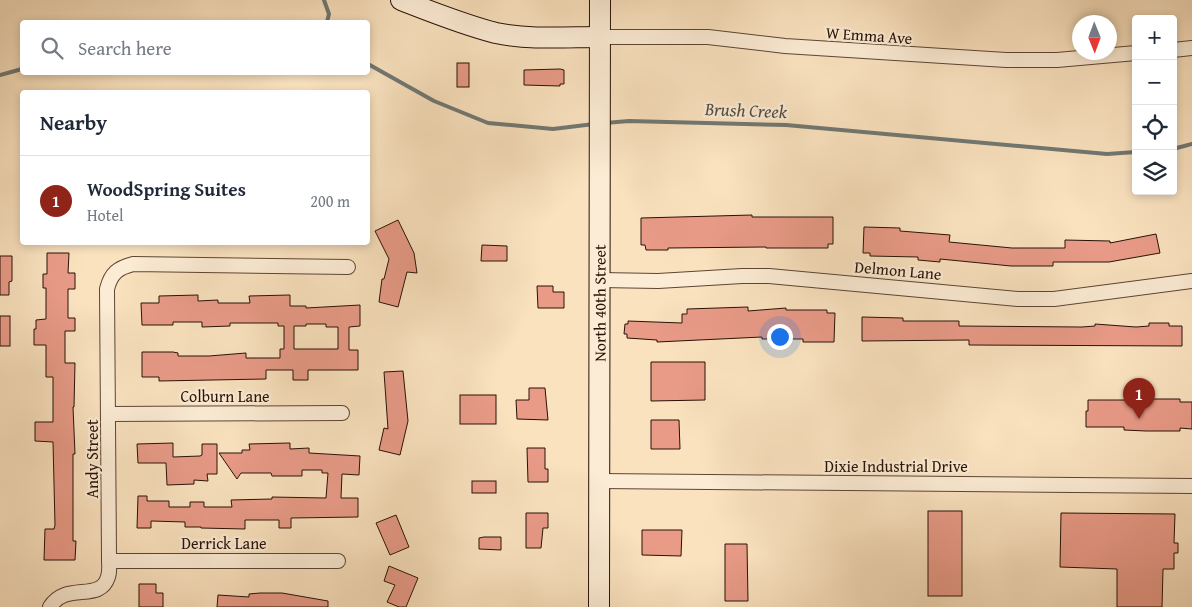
<!DOCTYPE html>
<html lang="en">
<head>
<meta charset="utf-8">
<style>
	body { margin:0; font-family:"Gentium Book Plus",serif; background:#f2f2f3; color:#1f2937 }
	.controls { position:absolute; right:15px; top:15px; display:grid; overflow:hidden; border-radius:5px; box-shadow:0 2px 8px #0003 }
	.controls button { width:45px; height:45px; display:grid; place-items:center; padding:0; border:0; border-bottom:1px solid #e0e1e3; background:#fff; color:#1f2937; font:25px sans-serif }
	.compass { position:absolute; left:1072px; top:15px; width:45px; height:45px; border-radius:50%; background:#fff; box-shadow:0 2px 8px #0003; rotate:179deg }
	.you { position:absolute; left:779px; top:336px; width:18px; height:18px; margin:-12px; border:4px solid #fff; border-radius:50%; background:#1a73e8; box-shadow:0 0 0 8px #1a73e833 }
	.badge { display:grid; place-items:center; width:32px; height:32px; border-radius:50%; background:#8f2418; color:#fff; font-size:16px; font-weight:700 }
	.pin { position:absolute; translate:-50% -41px; filter:drop-shadow(0 1px 2px #0008) }
	.pin::after { content:''; position:absolute; top:26px; width:18px; height:15px; background:inherit; clip-path:polygon(0 0,100% 0,50% 100%) }
	.list { margin:0; padding:0; list-style:none }
	h2 { display:flex; justify-content:space-between; align-items:center; height:65px; margin:0; padding:0 20px; font-size:21px }
	h2 small { font-size:16px; font-weight:400; color:#747a83 }
	.list li { display:grid; grid-template-columns:32px 1fr auto; gap:15px; align-items:center; box-sizing:border-box; height:90px; padding:0 20px; border-top:1px solid #e0e1e3 }
	.list b { display:block; font-size:19px; white-space:nowrap }
	.list p { margin:0; font-size:16px; white-space:nowrap; color:#747a83 }
	.list em { font-size:16px; font-style:normal; color:#747a83 }
	.icon { flex:none; width:28px; height:28px; fill:none; stroke:currentColor; stroke-width:2; stroke-linecap:round; stroke-linejoin:round }
	.map { position:relative; flex:none; width:1192px; height:607px; overflow:hidden }
	.search { position:absolute; background:#fff; box-shadow:0 2px 8px #0003; left:20px; top:20px; width:350px; height:55px; display:flex; align-items:center; gap:12px; box-sizing:border-box; padding:0 18px; border-radius:5px; color:#747a83; font-size:19px }
	.panel { position:absolute; background:#fff; box-shadow:0 2px 8px #0003; left:20px; top:90px; width:350px; height:155px; border-radius:5px }
	.map>svg:first-child { display:block }
</style>
</head>
<body>
<div class="map">
<svg width="1192" height="607" viewBox="0 0 1192 607">
	<rect width="100%" height="100%" fill="#fae2bf"/>
	<filter id="stains"><feTurbulence type="fractalNoise" baseFrequency=".004" numOctaves="4"/><feColorMatrix values="0 0 0 0 .2 0 0 0 0 .09 0 0 0 0 .02 0 0 0 .5 -.17"/></filter>
	<radialGradient id="worn" r=".72"><stop offset=".6" stop-color="#630" stop-opacity="0"/><stop offset="1" stop-color="#630" stop-opacity=".3"/></radialGradient>
	<g fill="none" stroke-linecap="round" stroke-linejoin="round">
		<!-- stream -->
		<g stroke="#717873" stroke-width="4">
			<path d="M324,0L329,14L327,22"/>
			<path d="M368,64L434,101L488,123L553,129L594,124"/>
			<path d="M0,75L22,69"/>
			<path d="M605,123L629,121L786,125L1107,154L1136,152"/>
			<path d="M1173,149L1192,144"/>
		</g>
	</g>
	<!-- building -->
	<g fill="#e99b88" stroke="#281106" fill-rule="evenodd">
		<rect x="457" y="63" width="12" height="24"/>
		<path d="M560,69L564,70V84H560V86L524,85V70Z"/>
		<path d="M752,215V217H833V244H828V248H766V247L668,248V250H646L645,245H641V218Z"/>
		<path d="M398,220L414,253L417,273L407,272L398,307L379,302L382,279H384L389,259L375,231Z"/>
		<path d="M864,227L900,228V231L950,235L949,242L1012,248H1065V240L1110,241V243L1156,234L1160,253L1109,262H1053V266H1011L940,259V262L918,260V257L870,256V253H863Z"/>
		<path d="M482,245L507,246V261H481Z"/>
		<path d="M47,253H69L68,273H75V289H68V318H75V331H65V363H75L74,407H73L75,454H73V541H76L75,560H44L45,529H54L55,525L53,442L35,441V422H53V377H46V345H34V329H36V320L46,319V288H43V274H47Z"/>
		<path d="M0,256H12V281L9,282V295H0Z"/>
		<path d="M537,286H553V292H564V308H538Z"/>
		<path d="M198,295V301L218,300V303H250L249,296L290,295V306H306V308L360,305V326L349,327V350H358V370H308V380H293V370H266V379L159,381V377H142V352H173L178,353V356H209L246,353V358H280V349H284V326H278V323H230V326L202,327V322H173V325H142L141,303H159V296ZM306,324H326V327H338V349H294V326H306Z"/>
		<path d="M748,307V311L786,308V310H827V313H835L834,342H803V339H762V337L657,342V340L627,338V334H624L625,324H628V321L682,323V314H687V309Z"/>
		<rect x="0" y="316" width="10" height="30"/>
		<path d="M862,317L903,318V321H959V326L1082,327L1095,326V324L1136,327L1149,326V323H1169V326H1182V346L969,345V340L862,341Z"/>
		<path d="M651,362H705V400L651,401Z"/>
		<path d="M403,371L408,421L400,455L379,450L384,428L388,429L384,372Z"/>
		<path d="M529,388H545L548,420L517,419L516,400H529Z"/>
		<rect x="460" y="395" width="36" height="29"/>
		<path d="M1125,399H1180V402H1192V429L1180,428V431H1146L1124,430V427H1086V411H1088V400H1125Z"/>
		<path d="M651,420H679L680,449H651Z"/>
		<path d="M173,443V457L200,456L202,455V444H217V474H207L208,481L194,480V484L167,485L166,463H138L137,444Z"/>
		<path d="M290,443V449L309,448V453L360,456L359,475L342,474L341,498H358V517L291,518V528H279V520H245V529L201,528V527H185V522L151,521V528H137L138,496H147V501H169V507H190V502H204V507H232L231,500L272,499V497L326,498L328,473H322V470H302V476H272L271,473H241L237,479L219,453H242V450H250L249,444Z"/>
		<path d="M527,448H545V469H548V482H528Z"/>
		<rect x="472" y="481" width="24" height="12"/>
		<rect x="928" y="511" width="34" height="85"/>
		<path d="M526,513H548V528H543L541,548H526Z"/>
		<path d="M1061,513L1175,514L1174,543H1178V553H1174V569H1163L1162,607H1117V569L1060,567Z"/>
		<path d="M396,515L409,547L390,555L376,523Z"/>
		<path d="M642,530H682L681,556L642,555Z"/>
		<path d="M484,537H501V550L479,549V538Z"/>
		<path d="M725,544H747L748,601H725Z"/>
		<path d="M389,566L418,578L406,607H399L387,602L395,585L384,581Z"/>
		<path d="M139,584H156V593H163V607H139Z"/>
		<path d="M260,593H282L328,601V607H217L218,595L249,597V594Z"/>
	</g>
	<g fill="none" stroke-linecap="round" stroke-linejoin="round">
		<!-- street casing -->
		<g stroke="#5c4534" stroke-width="16">
			<g id="street">
				<path d="M600,37H708L785,46L1006,60H1057L1136,53"/>
				<path d="M1173,50L1192,48"/>
				<path d="M600,280L658,281L742,276H769L1018,299H1054L1192,281"/>
				<path d="M109,414L342,413"/>
				<path d="M599,481L1192,486"/>
				<path d="M109,561H338"/>
				<path d="M50,607C66,581 100,603 108,577C110,571 109,564 109,558L107,289C111,273 118,268 133,264L348,267"/>
			</g>
		</g>
		<!-- secondary casing -->
		<g stroke="#281106" stroke-width="22">
			<g id="secondary">
				<path d="M401,0C432,12 464,25 496,33C530,40 566,37 600,37"/>
				<path id="s1" d="M599,607L600,0"/>
			</g>
		</g>
		<!-- street -->
		<use href="#street" stroke="#fcecd5" stroke-width="14"/>
		<!-- secondary -->
		<use href="#secondary" stroke="#fcecd5" stroke-width="20"/>
	</g>
	<g text-anchor="middle" dominant-baseline="central" stroke-width="4.5" stroke-linejoin="round" paint-order="stroke">
		<!-- street labels -->
		<g font-size="16" fill="#281106" stroke="#fcecd5">
			<text transform="translate(869 35) rotate(4)">W Emma Ave</text>
			<text transform="translate(898 270) rotate(5)">Delmon Lane</text>
			<text stroke="none"><textPath href="#s1" startOffset="304">North 40th Street</textPath></text>
			<text x="225" y="396">Colburn Lane</text>
			<text transform="translate(92 459) rotate(-90)">Andy Street</text>
			<text x="896" y="466">Dixie Industrial Drive</text>
			<text x="224" y="543">Derrick Lane</text>
		</g>
		<!-- water labels -->
		<g font-size="18" font-style="italic" fill="#524d45" stroke="#fcecd5">
			<text transform="translate(746 110) rotate(2)">Brush Creek</text>
		</g>
	</g>
	<rect width="100%" height="100%" filter="url(#stains)"/>
	<rect width="100%" height="100%" fill="url(#worn)"/>
</svg>
<div class="controls">
<button>+</button>
<button>−</button>
<button><svg class="icon" aria-label="locate" viewBox="0 0 24 24"><circle cx="12" cy="12" r="6"/><path d="M12 2v4M12 18v4M2 12h4M18 12h4"/></svg></button>
<button><svg class="icon" aria-label="layers" viewBox="0 0 24 24"><path d="M12 4l9 5-9 5-9-5zM3 14l9 5 9-5"/></svg></button>
</div>
<svg class="compass" viewBox="-18 -18 36 36"><path d="M0-13l5 13h-10z" fill="#e53935"/><path d="M0 13l5-13h-10z" fill="#747a83"/></svg>
<div class="you"></div>
<div class="pin badge" style="left:1139px;top:419px">1</div>
<div class="search"><svg class="icon" aria-label="search" viewBox="0 0 24 24"><circle cx="10" cy="10" r="6"/><path d="M15 15l6 6"/></svg>Search here</div>
<section class="panel">
<h2>Nearby<small></small></h2>
<ul class="list">
<li><span class="badge">1</span><div><b>WoodSpring Suites</b><p>Hotel</p></div><em>200 m</em></li>
</ul>
</section>
</div>
</body>
</html>
